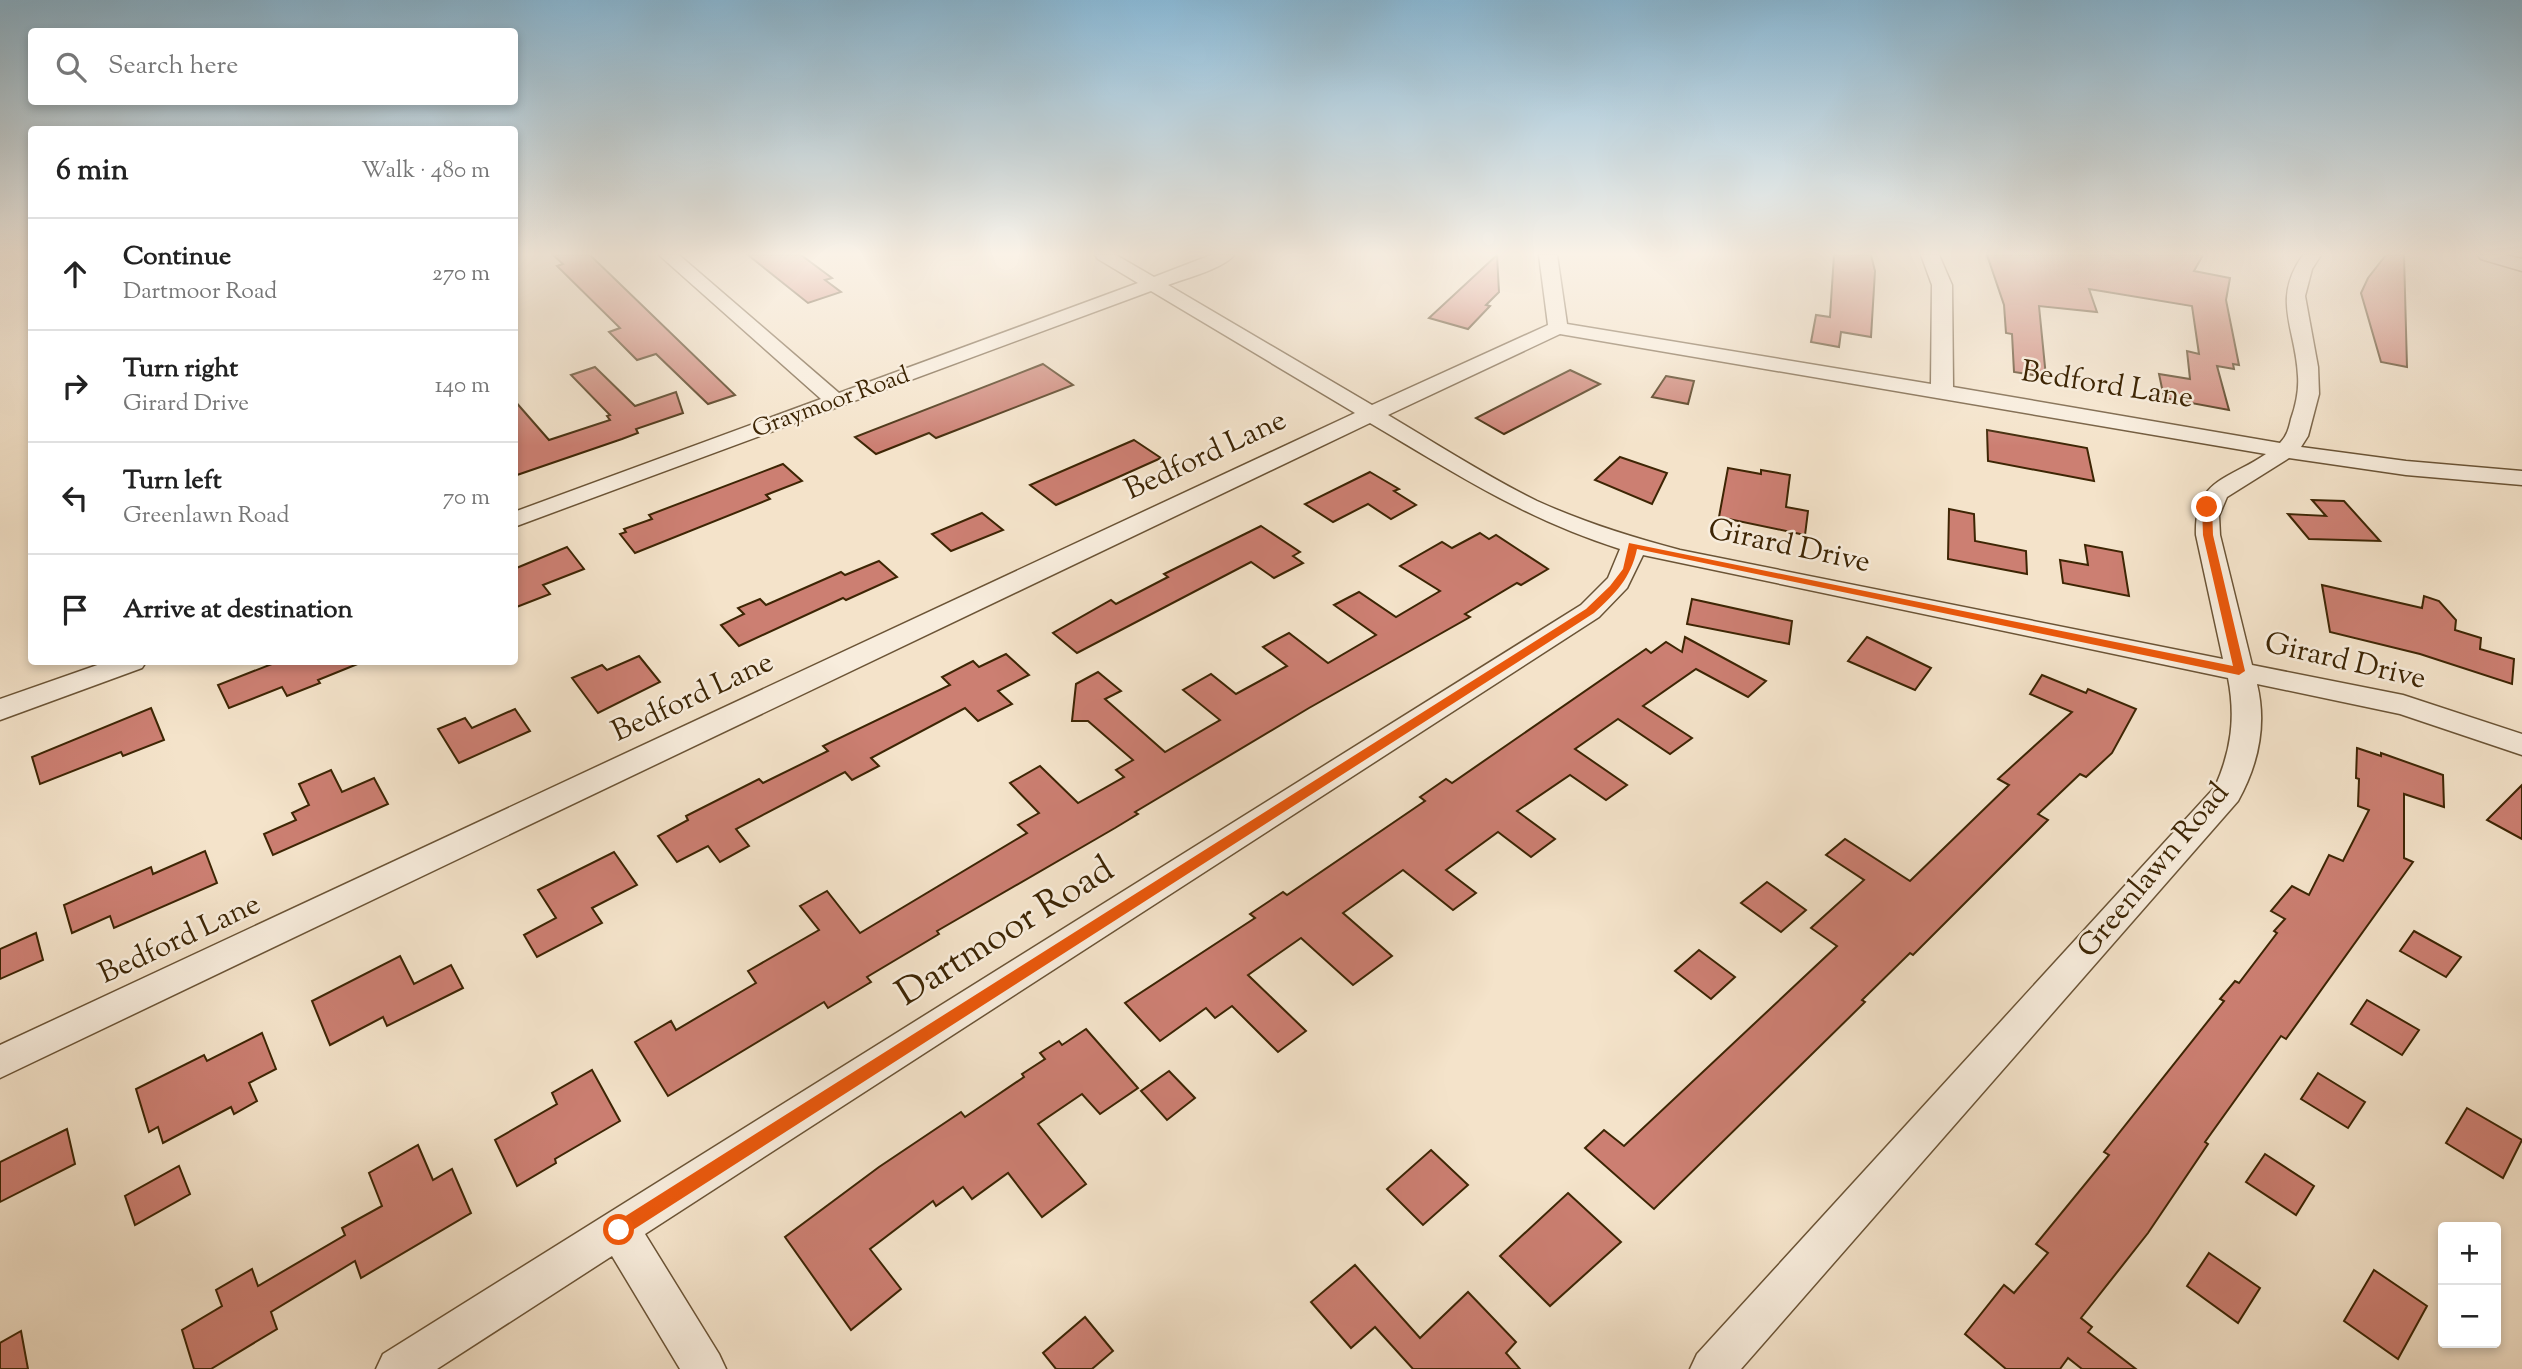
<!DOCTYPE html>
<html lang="en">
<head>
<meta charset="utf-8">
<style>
	body { margin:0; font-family:"Sorts Mill Goudy",serif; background:#f6f6f6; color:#222 }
	.controls { position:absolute; right:21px; bottom:21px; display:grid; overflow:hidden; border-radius:7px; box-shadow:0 4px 10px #0003 }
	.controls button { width:63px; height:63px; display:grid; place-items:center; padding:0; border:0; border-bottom:2px solid #e0e0e0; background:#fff; color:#222; font:35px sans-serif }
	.stop { position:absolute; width:21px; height:21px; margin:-16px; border:5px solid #ea580c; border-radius:50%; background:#fff }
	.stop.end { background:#ea580c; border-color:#fff; box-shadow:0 2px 7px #0008 }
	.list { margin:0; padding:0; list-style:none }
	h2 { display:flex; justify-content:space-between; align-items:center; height:91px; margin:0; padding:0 28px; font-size:30px }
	h2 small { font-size:23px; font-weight:400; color:#767676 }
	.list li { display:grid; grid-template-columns:46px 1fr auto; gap:21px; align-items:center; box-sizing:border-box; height:112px; padding:0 28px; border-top:2px solid #e0e0e0 }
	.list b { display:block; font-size:26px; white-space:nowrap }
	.list p { margin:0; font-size:23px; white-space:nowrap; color:#767676 }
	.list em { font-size:23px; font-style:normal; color:#767676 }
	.icon { flex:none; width:38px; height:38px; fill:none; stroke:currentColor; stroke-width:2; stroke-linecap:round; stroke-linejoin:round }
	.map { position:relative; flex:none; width:2522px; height:1369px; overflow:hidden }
	.search { position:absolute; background:#fff; box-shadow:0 4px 10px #0003; left:28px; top:28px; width:490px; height:77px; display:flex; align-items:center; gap:18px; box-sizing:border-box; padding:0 24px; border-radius:7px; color:#767676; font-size:26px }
	.panel { position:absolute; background:#fff; box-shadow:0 4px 10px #0003; left:28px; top:126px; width:490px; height:539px; border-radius:7px }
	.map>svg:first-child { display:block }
</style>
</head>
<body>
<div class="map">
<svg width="2522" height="1369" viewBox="0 0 2522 1369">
	<rect width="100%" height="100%" fill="#f4e3ca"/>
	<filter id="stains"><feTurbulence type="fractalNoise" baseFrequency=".00286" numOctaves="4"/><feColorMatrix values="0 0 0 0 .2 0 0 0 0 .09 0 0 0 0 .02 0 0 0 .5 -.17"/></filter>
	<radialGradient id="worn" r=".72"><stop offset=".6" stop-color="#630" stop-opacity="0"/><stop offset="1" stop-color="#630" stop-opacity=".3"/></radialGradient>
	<!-- building -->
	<g fill="#cc7f72" stroke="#3d2504" stroke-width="2">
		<path d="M553,255H590L735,395L708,404L656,354L637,360L609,332L620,328L557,266L563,264Z"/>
		<path d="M748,255H801L832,278L825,280L841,292L808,303Z"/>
		<path d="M1497,255L1499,292L1486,305L1490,306L1468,329L1429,318Z"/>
		<path d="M1834,255H1871L1875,271L1871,337L1841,332L1839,347L1811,342L1816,315L1830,317Z"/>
		<path d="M1987,255H2203L2194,271L2230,278L2226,300L2239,365L2233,364L2234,369L2217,366L2229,410L2164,398L2159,374L2190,379L2187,351L2199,354L2192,306L2089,289L2097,312L2039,306L2046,377L2014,372L2012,334L2006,333L2004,305Z"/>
		<path d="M2386,255H2404L2407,367L2381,362L2361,293L2368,278Z"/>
		<path d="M1043,364L1073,385L936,438L929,433L876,454L855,437Z"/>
		<path d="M595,367L635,406L676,392L683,413L636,429L638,433L622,439L514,476V400L549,440L610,420L607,416L610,415L571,375Z"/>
		<path d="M1570,370L1600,384L1504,434L1476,418Z"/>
		<path d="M1666,376L1694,381L1688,404L1652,397Z"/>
		<path d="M1987,430L2087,448L2094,481L1988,461Z"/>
		<path d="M1134,440L1161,458L1056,505L1030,485Z"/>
		<path d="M1620,457L1667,473L1652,504L1595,480Z"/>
		<path d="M783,464L802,481L766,495L770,499L635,553L620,534L626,532L624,529L652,519L649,515Z"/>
		<path d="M1728,468L1761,474V470L1790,475L1786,507L1808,511L1805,535L1719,517Z"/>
		<path d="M1370,472L1399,489L1394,491L1416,505L1391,519L1368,504L1333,522L1305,504Z"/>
		<path d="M2312,500L2344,501L2380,541L2309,539L2288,514L2326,516Z"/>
		<path d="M1949,509L1974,514L1975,541L2026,551L2027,574L1948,559Z"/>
		<path d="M982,513L1003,530L951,551L932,534Z"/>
		<path d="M1261,526L1300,552L1293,556L1303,563L1274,578L1251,562L1077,653L1053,633L1111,600L1116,604L1168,577L1164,574Z"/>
		<path d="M1480,533L1489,539L1496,535L1548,569L1521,585L1517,583L1465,614L1470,617L1309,708L1135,812L1138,814L1115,828L937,931L939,934L867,977L871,982L828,1008L824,1002L668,1096L635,1042L671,1021L676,1030L756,983L748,971L819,930L800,906L827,891L860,933L1027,833L1018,825L1039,813L1010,783L1040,766L1078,803L1124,777L1116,770L1133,760L1088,721H1072L1076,684L1098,672L1121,691L1105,699L1165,752L1220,720L1183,690L1211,674L1236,694L1287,666L1263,647L1289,633L1328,663L1376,635L1334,605L1359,592L1396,617L1440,591L1400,566L1442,542L1452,548Z"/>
		<path d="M2085,545L2122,552L2129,596L2063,583L2060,560L2088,565Z"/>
		<path d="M567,547L584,569L543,585L550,594L514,608V569Z"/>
		<path d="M879,561L897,577L846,600L843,598L739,646L721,625L744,614L738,608L760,599L766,605L841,572L845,575Z"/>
		<path d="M2322,585L2422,608L2424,596L2439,601L2456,620L2455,630L2481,638L2480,649L2514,659L2512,684L2420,654L2330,632Z"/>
		<path d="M1692,599L1792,621L1789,644L1687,624Z"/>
		<path d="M1685,637L1766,681L1748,697L1696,669L1643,706L1692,738L1670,754L1618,719L1575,749L1627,785L1606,800L1570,775L1517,811L1555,839L1531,857L1498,832L1446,870L1476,893L1453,910L1403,870L1343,913L1392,956L1353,985L1301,938L1248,975L1306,1031L1278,1052L1232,1006L1215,1018L1206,1008L1160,1041L1125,1003L1255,918L1250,914L1283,892L1287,895L1425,801L1420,797L1446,779L1452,783L1646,649L1651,653L1666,642L1682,652Z"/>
		<path d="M1867,637L1931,668L1915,690L1848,661Z"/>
		<path d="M1006,654L1029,675L998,691L1012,704L978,721L965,708L871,758L879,766L852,780L845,772L736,829L749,846L720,862L708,846L677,862L658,836L688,820L686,816L759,779L763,783L828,751L823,746L950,685L942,677L973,661L979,667Z"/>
		<path d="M639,656L660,682L598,713L572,678L602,665L607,670Z"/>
		<path d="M277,662H360V663L318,680L320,683L287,696L282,687L229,708L218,685Z"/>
		<path d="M2042,675L2086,693L2088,689L2136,709L2112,753L2086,777L2080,774L2038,814L2048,820L1913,955L1910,953L1862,1000L1865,1002L1654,1209L1585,1148L1604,1130L1624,1146L1837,946L1811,928L1864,880L1826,855L1845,839L1910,881L2009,785L1998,779L2072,712L2030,694Z"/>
		<path d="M151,708L164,740L123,756L121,752L40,784L32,757Z"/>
		<path d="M515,709L530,731L459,763L438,729L465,718L472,728Z"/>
		<path d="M2357,748L2381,756V753L2443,775L2444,807L2404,794V858L2413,862L2286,1039L2281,1036L2205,1142L2208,1144L2148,1233L2081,1318L2092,1327L2088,1332L2136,1369H2082L2068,1358L2060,1369H2006L1965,1334L2004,1285L2014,1293L2048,1253L2036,1244L2109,1155L2104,1152L2224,1001L2220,999L2235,981L2239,983L2277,933L2274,931L2285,919L2271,911L2292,886L2309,895L2329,855L2343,861L2369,810L2358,806L2359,779L2356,778Z"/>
		<path d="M331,770L342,792L374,778L388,804L273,855L264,834L296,820L292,813L309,805L299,784Z"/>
		<path d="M2522,785V839L2487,820Z"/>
		<path d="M205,851L217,883L114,928L110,916L72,933L64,905L151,867L153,874Z"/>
		<path d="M614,852L637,885L592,908L602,923L537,957L524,935L556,918L538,890Z"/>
		<path d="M1767,882L1806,910L1781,932L1741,903Z"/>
		<path d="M2414,931L2461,957L2446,977L2400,951Z"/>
		<path d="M36,933L43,960L0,979V949Z"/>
		<path d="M1699,950L1735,977L1711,999L1675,971Z"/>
		<path d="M400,956L414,984L451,965L463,988L387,1026L383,1017L330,1045L312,1001Z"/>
		<path d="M2367,1000L2419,1030L2402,1055L2351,1024Z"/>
		<path d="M1086,1029L1138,1088L1100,1114L1082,1094L1038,1124L1086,1184L1042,1217L1008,1173L972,1199L963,1187L936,1206L933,1201L870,1249L901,1289L851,1330L785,1237L879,1167L961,1112L965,1117L1024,1077L1022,1074L1045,1059L1040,1053L1059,1041L1062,1045Z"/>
		<path d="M262,1033L276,1069L249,1083L257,1101L234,1114L231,1107L163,1143L158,1127L149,1132L136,1089L204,1055L207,1061Z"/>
		<path d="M592,1070L620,1121L555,1159L556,1163L517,1186L495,1140L557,1104L552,1093Z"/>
		<path d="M1169,1071L1195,1098L1167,1120L1141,1091Z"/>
		<path d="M2318,1073L2365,1102L2348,1128L2301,1099Z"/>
		<path d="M2467,1108L2522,1140L2503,1178L2446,1143Z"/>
		<path d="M67,1129L75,1164L0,1202V1162Z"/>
		<path d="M418,1145L433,1180L452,1169L471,1213L361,1278L355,1261L271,1312L277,1329L211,1369H194L182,1330L222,1306L216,1290L252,1269L258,1286L345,1235L342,1228L382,1206L369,1173Z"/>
		<path d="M1431,1150L1468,1185L1423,1225L1387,1189Z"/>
		<path d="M2265,1154L2314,1186L2296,1215L2246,1182Z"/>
		<path d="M179,1166L190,1194L135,1225L125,1196Z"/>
		<path d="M1568,1193L1621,1242L1550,1306L1500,1256Z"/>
		<path d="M2209,1253L2260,1288L2238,1323L2187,1286Z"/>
		<path d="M1355,1265L1420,1338L1468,1292L1516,1342L1506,1353L1520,1369H1413L1375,1327L1351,1348L1311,1302Z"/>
		<path d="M2374,1270L2427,1306L2398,1359L2344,1321Z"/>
		<path d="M1085,1317L1113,1351L1092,1369H1056L1043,1353Z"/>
		<path d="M21,1331L28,1369H0V1343Z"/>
	</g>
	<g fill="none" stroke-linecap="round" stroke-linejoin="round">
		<!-- minor casing -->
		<g stroke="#6b5436" stroke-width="3">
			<g id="minor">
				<path d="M659,255H679L839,393L1138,283L1098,259L1095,255H1116L1154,277L1211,255H1234C1225,268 1184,279 1168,285L1372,405L1548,325L1539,255H1557L1567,324L1931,384L1932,285L1921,255H1939L1952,285L1953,387L2280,443C2287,436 2289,428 2291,419C2296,405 2299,390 2298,376C2296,328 2271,300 2303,255H2321L2312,269L2305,296L2318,367L2319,394L2308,436L2301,447L2406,461L2522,471V485L2406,475L2289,458L2227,497L2219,516L2220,535L2252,665L2403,695L2522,734V755L2400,714L2257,684C2267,725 2258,765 2238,801L1741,1369H1690L1697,1354L2215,787C2231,751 2236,718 2228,678L1643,555L1627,588L1599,617L645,1234L719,1354L726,1369H680L612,1256L437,1369H376L383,1354L1581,605L1608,578L1620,549C1525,519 1455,473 1370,423L0,1078V1045L1355,413L1151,291L514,527V512L821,399ZM1560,334L2266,454C2228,480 2194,479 2196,535L2223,659L1680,550C1631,537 1583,522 1537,501C1486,476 1437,444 1388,415Z"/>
				<path d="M2478,255H2506L2522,259V271L2481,259Z"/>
				<path d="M106,662H146L142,668L0,720V699Z"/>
			</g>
		</g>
		<!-- minor -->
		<use href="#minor" fill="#f8eddd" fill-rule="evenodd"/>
	</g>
	<!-- sky -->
	<linearGradient id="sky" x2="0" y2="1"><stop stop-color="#89b8d5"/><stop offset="0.57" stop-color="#faf2e7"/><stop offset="1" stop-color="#faf2e7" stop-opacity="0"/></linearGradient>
	<rect width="2522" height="446" fill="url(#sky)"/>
	<!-- route -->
	<path fill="#ea580c" d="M2207,504L2212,507L2213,535L2245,671L2239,675L1637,549C1631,578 1615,594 1594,613L625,1235L619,1237L613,1235L611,1230L613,1224L1586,609L1610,586L1623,569L1629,543L2233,666L2203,535L2202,507Z"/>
	<g text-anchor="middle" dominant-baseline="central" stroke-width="5" stroke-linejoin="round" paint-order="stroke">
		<!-- far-street labels -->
		<g font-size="24" fill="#3d2504" stroke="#f8eddd">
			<text transform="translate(831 403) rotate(-20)">Graymoor Road</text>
		</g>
		<!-- street labels -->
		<g font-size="30" fill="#3d2504" stroke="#f8eddd">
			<text transform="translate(2107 386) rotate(9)">Bedford Lane</text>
			<text transform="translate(1206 456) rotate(-25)">Bedford Lane</text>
			<text transform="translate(1789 547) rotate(12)">Girard Drive</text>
			<text transform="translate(2345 662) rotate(13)">Girard Drive</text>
			<text transform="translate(693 698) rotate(-25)">Bedford Lane</text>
			<text transform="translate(2154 871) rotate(-50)">Greenlawn Road</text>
			<text transform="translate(180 940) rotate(-25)">Bedford Lane</text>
		</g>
		<!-- near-street labels -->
		<g font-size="37" fill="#3d2504" stroke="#f8eddd">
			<text transform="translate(1006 933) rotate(-32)">Dartmoor Road</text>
		</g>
	</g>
	<rect width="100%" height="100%" filter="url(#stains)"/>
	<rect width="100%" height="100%" fill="url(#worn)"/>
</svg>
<div class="controls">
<button>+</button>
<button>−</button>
</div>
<div class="stop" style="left:619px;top:1230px"></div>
<div class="stop end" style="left:2207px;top:507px"></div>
<div class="search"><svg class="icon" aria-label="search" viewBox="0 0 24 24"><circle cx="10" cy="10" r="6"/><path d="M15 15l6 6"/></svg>Search here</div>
<section class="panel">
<h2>6 min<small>Walk · 480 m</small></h2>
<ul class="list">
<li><svg class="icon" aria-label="ahead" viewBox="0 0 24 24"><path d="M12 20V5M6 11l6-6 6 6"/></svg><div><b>Continue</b><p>Dartmoor Road</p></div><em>270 m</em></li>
<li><svg class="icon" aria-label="right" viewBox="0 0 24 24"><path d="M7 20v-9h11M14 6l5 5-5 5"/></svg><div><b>Turn right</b><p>Girard Drive</p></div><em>140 m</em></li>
<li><svg class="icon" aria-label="left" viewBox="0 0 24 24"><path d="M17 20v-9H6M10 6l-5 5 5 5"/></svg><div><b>Turn left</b><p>Greenlawn Road</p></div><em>70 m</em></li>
<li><svg class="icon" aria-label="arrive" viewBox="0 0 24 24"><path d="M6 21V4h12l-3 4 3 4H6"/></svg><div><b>Arrive at destination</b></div></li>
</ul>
</section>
</div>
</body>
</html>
